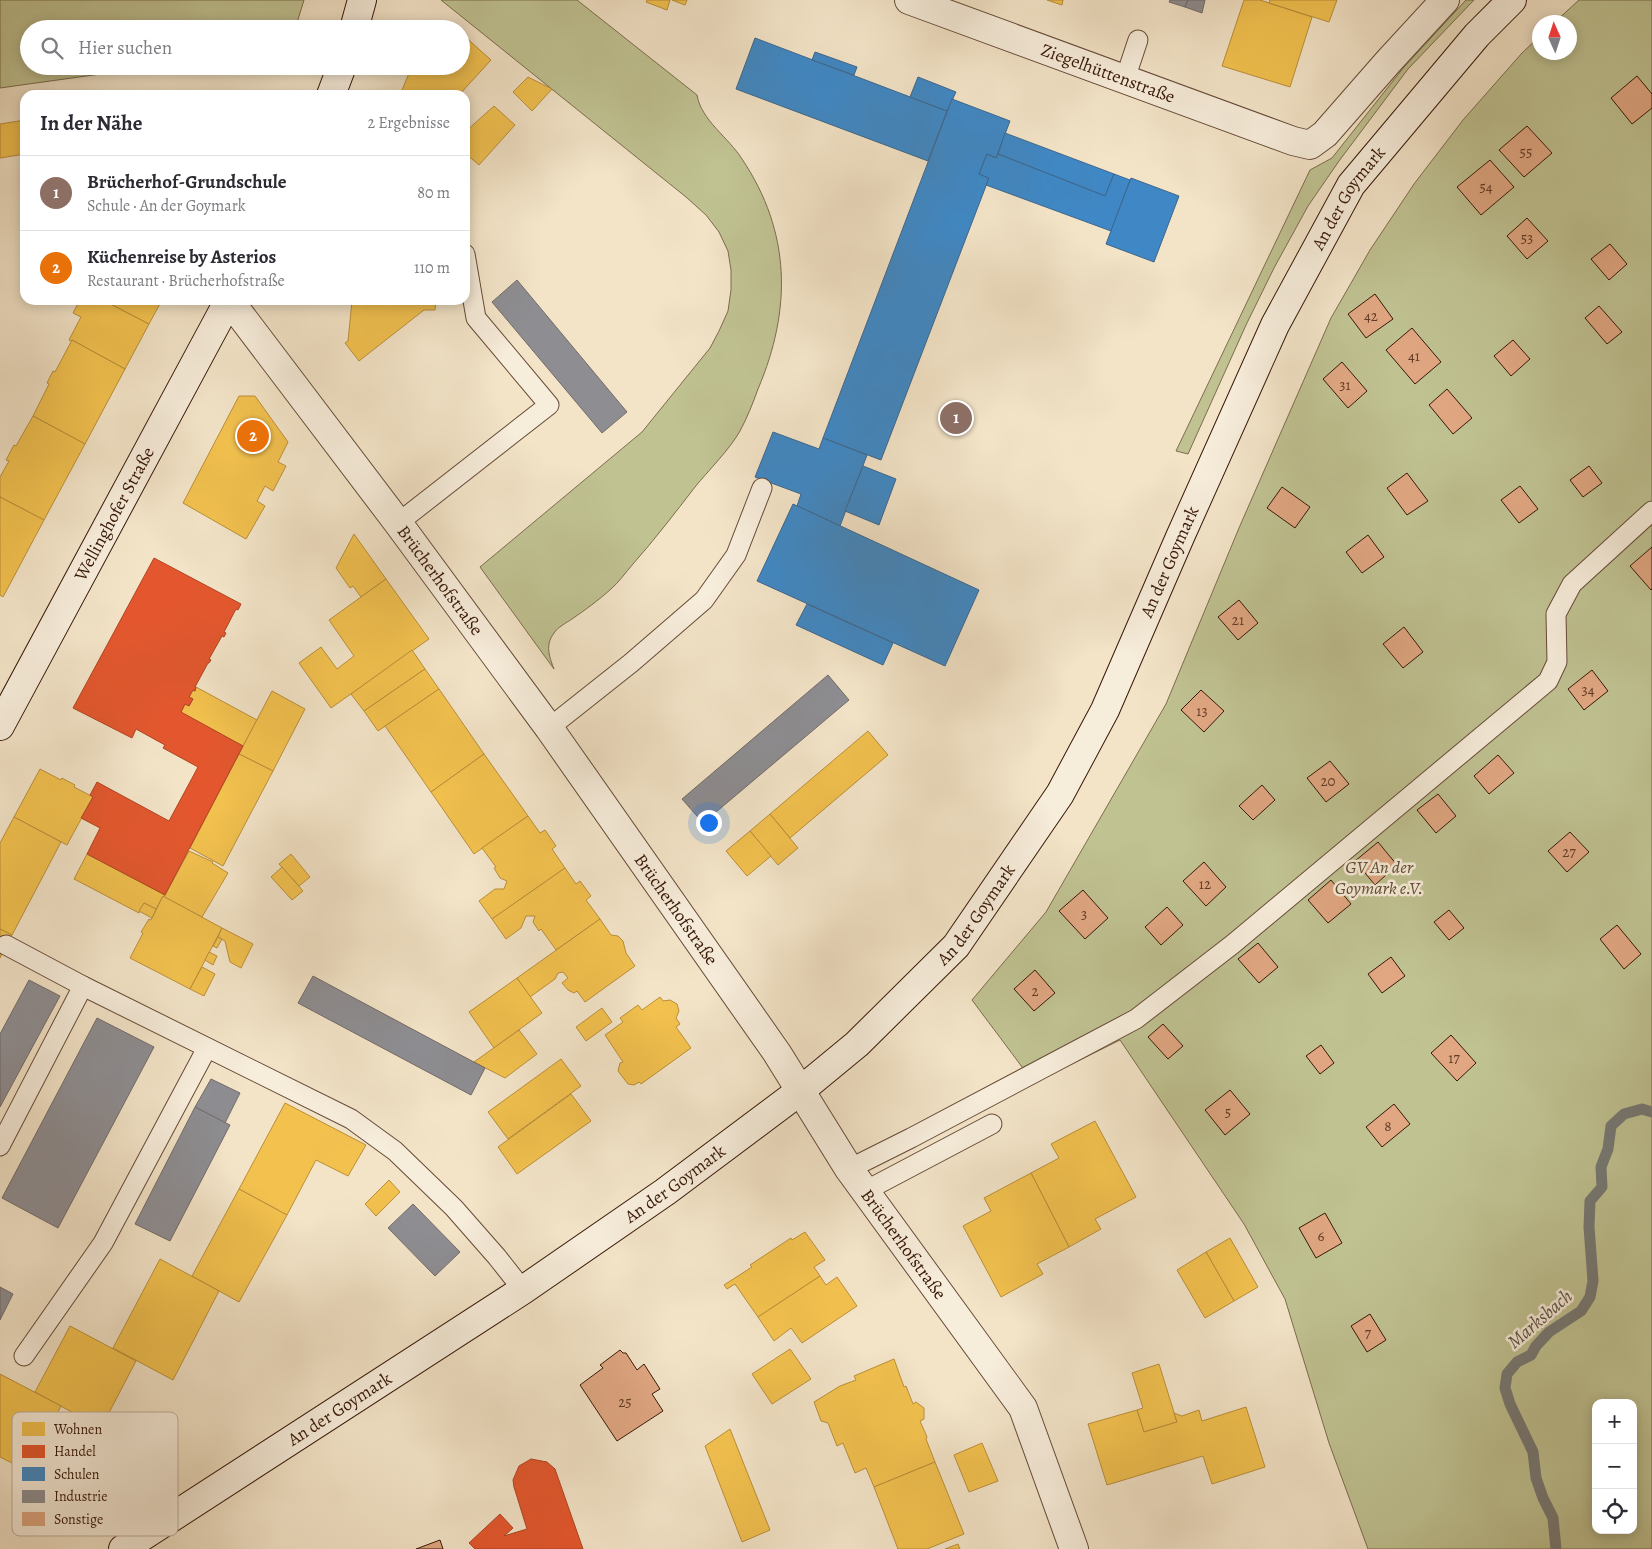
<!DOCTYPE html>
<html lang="de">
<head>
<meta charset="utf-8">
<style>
	body { margin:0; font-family:Alegreya,serif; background:#f2f2f3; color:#2b2b33 }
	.controls { position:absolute; right:15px; bottom:15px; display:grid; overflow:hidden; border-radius:10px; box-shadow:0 2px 12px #0003 }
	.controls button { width:45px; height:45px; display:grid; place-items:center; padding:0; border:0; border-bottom:1px solid #e1e1e2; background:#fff; color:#2b2b33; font:25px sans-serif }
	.compass { position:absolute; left:1532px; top:15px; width:45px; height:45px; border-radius:50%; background:#fff; box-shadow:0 2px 12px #0003; rotate:357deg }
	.you { position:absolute; left:708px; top:822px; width:18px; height:18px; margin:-12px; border:4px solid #fff; border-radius:50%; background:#1a73e8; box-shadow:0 0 0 8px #1a73e833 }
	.badge { display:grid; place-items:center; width:32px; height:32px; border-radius:50%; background:#8f2418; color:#fff; font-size:16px; font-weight:700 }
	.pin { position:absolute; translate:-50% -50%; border:2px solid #fff; box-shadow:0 1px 5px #0006 }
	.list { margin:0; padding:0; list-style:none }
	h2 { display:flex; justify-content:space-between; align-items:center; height:65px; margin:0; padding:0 20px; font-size:21px }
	h2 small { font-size:16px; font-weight:400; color:#7c7c81 }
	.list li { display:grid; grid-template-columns:32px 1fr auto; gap:15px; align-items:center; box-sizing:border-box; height:75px; padding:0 20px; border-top:1px solid #e1e1e2 }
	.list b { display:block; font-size:19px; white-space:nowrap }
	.list p { margin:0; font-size:16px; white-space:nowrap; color:#7c7c81 }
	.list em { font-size:16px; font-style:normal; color:#7c7c81 }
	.icon { flex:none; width:28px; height:28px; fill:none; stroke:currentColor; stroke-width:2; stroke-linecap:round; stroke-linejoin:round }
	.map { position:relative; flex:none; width:1652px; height:1549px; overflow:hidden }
	.search { position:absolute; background:#fff; box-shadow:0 2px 12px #0003; left:20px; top:20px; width:450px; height:55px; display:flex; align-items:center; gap:12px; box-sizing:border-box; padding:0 18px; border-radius:28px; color:#7c7c81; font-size:19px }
	.panel { position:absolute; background:#fff; box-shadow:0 2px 12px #0003; left:20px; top:90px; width:450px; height:215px; border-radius:15px }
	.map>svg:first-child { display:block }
</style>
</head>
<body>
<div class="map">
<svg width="1652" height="1549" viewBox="0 0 1652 1549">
	<rect width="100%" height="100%" fill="#f3e4c8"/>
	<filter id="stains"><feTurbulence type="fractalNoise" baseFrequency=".004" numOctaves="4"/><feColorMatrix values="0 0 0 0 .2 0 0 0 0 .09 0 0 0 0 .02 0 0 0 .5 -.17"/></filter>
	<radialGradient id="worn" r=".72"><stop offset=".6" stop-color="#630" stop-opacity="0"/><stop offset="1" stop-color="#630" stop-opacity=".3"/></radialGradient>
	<!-- green -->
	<g fill="#c0c292" stroke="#7c6c4c" fill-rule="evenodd">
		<path d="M0,0H304L295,29H29V66H158L0,88Z"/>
		<path d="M441,0H577L697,95C701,120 729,138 742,159C791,232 792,309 758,389C753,403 747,418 740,431C730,449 708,471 695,487C675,513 655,539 633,564C626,572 619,582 611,589C599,600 585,610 572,619C566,623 558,627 554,633C545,645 549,656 554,669L480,567L642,432L710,348L719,331L728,311L731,290V270L728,251L719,232L706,215L686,197Z"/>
		<path d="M1466,0H1474L1408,69L1339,161L1308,206L1274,268L1246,325L1188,454L1176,451L1310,170L1332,158L1404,67Z"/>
		<path d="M1579,0H1652V1549H1368L1329,1443L1285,1299L1244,1224L1120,1040L1034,1083L972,1000L1046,912L1166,704L1239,528L1331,318L1370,250L1414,184L1463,120L1522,53L1539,37L1540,52H1570V22H1555ZM1596,1403H1633V1530H1596Z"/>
	</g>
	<!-- homes -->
	<g fill="#f2c14e" stroke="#ba8e39">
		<path d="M647,0H670L667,10L646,2Z"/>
		<path d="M672,0H687L685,5Z"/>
		<path d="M1047,0H1063L1062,5Z"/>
		<path d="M1244,0H1260L1312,17L1290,87L1222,66Z"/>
		<path d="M1270,0H1337L1329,22L1269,3Z"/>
		<path d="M447,21L456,29H440Z"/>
		<path d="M461,33L491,60L459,95H400L412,66H461Z"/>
		<path d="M528,77L552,89L532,111L513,92Z"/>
		<path d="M494,106L515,125L479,165L465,153V132Z"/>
		<path d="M25,120V154L0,158V124Z"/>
		<path d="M80,300H103L149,324L125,369L72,340L71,341L69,340L81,317L73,313Z"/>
		<path d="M103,300H162L149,324Z"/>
		<path d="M347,300H436L435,310H424L359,361L345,343L348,341L352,301L347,302Z"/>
		<path d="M72,340L125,369L85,444L33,416L49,384L47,383L53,371L55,372Z"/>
		<path d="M239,396H255L288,442L278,462L286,466L273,491L265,486L257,501L265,506L246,539L183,503Z"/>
		<path d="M33,416L85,444L44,520L0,497V477L9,461L6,460L14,445L16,446Z"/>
		<path d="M0,497L44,520L3,597L0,595Z"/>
		<path d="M354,534L386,579L361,597L353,586L350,588L336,568Z"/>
		<path d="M386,579L429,639L331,708L299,663L321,647L337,669L354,656L329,620Z"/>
		<path d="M412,650L425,669L364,711L351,694Z"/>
		<path d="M425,669L439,689L378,731L364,711Z"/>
		<path d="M196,687L257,720L243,746L182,714L181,712L185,704L189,706L193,699L189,697L193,690L195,691Z"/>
		<path d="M439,689L484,754L431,792L385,726Z"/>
		<path d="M272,691L305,709L273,771L239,754Z"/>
		<path d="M868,731L888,755L790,838L770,814Z"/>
		<path d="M239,754L273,771L223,866L190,848Z"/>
		<path d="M484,754L528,816L474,854L431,792Z"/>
		<path d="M40,769L61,780L62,778L75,785L74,787L93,797L67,845L14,817Z"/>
		<path d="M770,814L798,848L778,865L750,831Z"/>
		<path d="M528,816L540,833L545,830L556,846L552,849L565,868L492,919L479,901L495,889H504L507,881L500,878L494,868L496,867L482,848Z"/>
		<path d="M14,817L61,842L12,935L0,929V843Z"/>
		<path d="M750,831L771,856L747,876L726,851Z"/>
		<path d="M189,851L213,862L212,863L228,873L202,917L164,897Z"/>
		<path d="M87,854L165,895L164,897L163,896L156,909L144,903L139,913L74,879Z"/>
		<path d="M291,854L310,877L299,886L279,864Z"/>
		<path d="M282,867L303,891L292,900L271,877Z"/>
		<path d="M565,868L576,884L580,881L591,896L586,900L600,919L556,950L541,929L539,931L533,922L535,916H526L521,928L506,939L492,919Z"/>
		<path d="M163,896L222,928L190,989L130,958L143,933L141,932L149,919L151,920Z"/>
		<path d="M144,903L156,909L152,918L139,911Z"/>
		<path d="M600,919L611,935L618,936L623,941L626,953L635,966L585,1002L577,991L574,993L568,990L562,983L568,978L563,972L558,973L555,979L530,997L517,978Z"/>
		<path d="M222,928L253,944L241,968L230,962L225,941L218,937Z"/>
		<path d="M0,929L12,935L0,958Z"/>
		<path d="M218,937L222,939L217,948L213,946Z"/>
		<path d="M209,952L217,956L213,965L205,960Z"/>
		<path d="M202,967L215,974L204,996L190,989Z"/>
		<path d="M517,978L542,1013L494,1048L469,1012Z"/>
		<path d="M660,997L663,1001L670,1000L677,1004L679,1011L676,1018L680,1024L676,1027L691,1048L641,1084L639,1082L634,1085L628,1084L618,1071L620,1063L623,1062L605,1035L623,1022L620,1018L638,1005L642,1010Z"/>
		<path d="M602,1008L612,1022L586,1041L576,1027Z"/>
		<path d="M519,1030L537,1054L505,1078L474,1062Z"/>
		<path d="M561,1059L581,1086L508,1139L488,1112Z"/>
		<path d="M571,1094L591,1121L517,1174L498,1147Z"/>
		<path d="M285,1103L366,1145L348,1176L316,1160L287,1215L239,1189Z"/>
		<path d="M1095,1121L1136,1197L1095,1219L1101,1229L1069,1247L1031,1173L1059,1158L1051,1144Z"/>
		<path d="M1031,1173L1069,1247L1037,1264L1043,1274L1001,1297L963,1226L991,1211L984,1198Z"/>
		<path d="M389,1180L400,1192L376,1216L365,1204Z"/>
		<path d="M239,1189L287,1215L239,1302L192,1276Z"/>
		<path d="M805,1232L825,1260L814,1267L820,1276L758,1317L735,1284L727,1289L724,1285L752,1267L750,1265L791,1238L792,1240Z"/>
		<path d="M1230,1238L1258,1287L1234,1301L1206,1252Z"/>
		<path d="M1206,1252L1234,1301L1205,1318L1177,1270Z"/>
		<path d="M160,1259L219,1291L173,1380L113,1348Z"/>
		<path d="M820,1276L826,1285L837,1277L857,1306L802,1343L791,1328L774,1341L758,1317Z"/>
		<path d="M70,1326L136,1361L101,1428L35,1392Z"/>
		<path d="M790,1349L811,1379L772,1404L752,1374Z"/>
		<path d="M894,1359L904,1387L906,1386L913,1404L916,1402L924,1408V1419L920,1421L927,1437L926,1439L935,1462L874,1487L866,1468L855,1473L843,1443L837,1446L828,1423L821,1421L814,1402L840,1386L856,1380L854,1376Z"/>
		<path d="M1159,1364L1177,1422L1144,1432L1137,1410L1143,1408L1132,1373Z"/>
		<path d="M0,1374L61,1406L28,1471L0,1457Z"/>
		<path d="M1246,1407L1265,1467L1212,1484L1203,1456L1107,1485L1088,1424L1137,1410L1144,1432L1177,1422L1174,1413L1182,1416L1199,1410L1202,1421Z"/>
		<path d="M730,1429L770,1530L742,1542L705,1446Z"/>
		<path d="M982,1443L998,1481L969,1492L954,1455Z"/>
		<path d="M935,1462L964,1534L927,1549H898L874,1487Z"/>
		<path d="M958,1544L960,1549H945Z"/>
	</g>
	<!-- shops -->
	<g fill="#e4572e" stroke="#b04422">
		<path d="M154,558L241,604L238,610L236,609L224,632L226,633L224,637L222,636L209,659L211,660L209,663H208L195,687H196L195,691L193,690L189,697L193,699L189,706L185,704L181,712L243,746L165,895L87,854L100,828L81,818L93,797L90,795L97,782L169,821L198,767L163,748L165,745L136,729L132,738L73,708Z"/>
		<path d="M531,1459L547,1462L555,1469L583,1549H475L469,1543L500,1514L513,1528L504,1536L527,1529L514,1487L513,1480L519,1466Z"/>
	</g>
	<!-- schools -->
	<g fill="#3f88c5" stroke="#3d668c">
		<path d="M755,38L947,111L928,161L736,89Z"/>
		<path d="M815,52L857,67L854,75L812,60Z"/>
		<path d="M918,77L956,92L947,111L910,97Z"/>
		<path d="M952,99L1010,121L996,158L987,154L979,174L989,178L881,460L823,438Z"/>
		<path d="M1005,133L1114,174L1105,196L998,154Z"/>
		<path d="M987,154L996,158L998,154L1105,196L1114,174L1130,180L1111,231L986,185L989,178L979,174Z"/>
		<path d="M1131,178L1179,196L1154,262L1106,244Z"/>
		<path d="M773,432L819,449L823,438L867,455L840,526L797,506L801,494L755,477Z"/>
		<path d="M863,466L896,479L879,525L845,511Z"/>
		<path d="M793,504L979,590L945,666L757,581Z"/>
		<path d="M807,604L893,643L883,665L796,625Z"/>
	</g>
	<!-- industry -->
	<g fill="#8d8d92" stroke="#736a68">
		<path d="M1170,0H1188L1185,7L1169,2Z"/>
		<path d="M1188,0H1205L1202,13L1185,7Z"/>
		<path d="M517,280L627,412L602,433L492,302Z"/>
		<path d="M828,675L849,700L703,823L682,799Z"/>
		<path d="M313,976L485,1068L471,1095L298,1003Z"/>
		<path d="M29,980L60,996L0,1107V1034Z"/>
		<path d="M97,1018L154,1047L58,1228L2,1198Z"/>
		<path d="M211,1079L240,1093L225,1123L195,1107Z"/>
		<path d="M195,1107L230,1125L170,1241L135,1224Z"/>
		<path d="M413,1204L460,1252L435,1276L388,1228Z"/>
		<path d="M0,1287L13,1294L0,1320Z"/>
	</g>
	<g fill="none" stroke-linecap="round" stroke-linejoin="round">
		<!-- stream -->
		<path stroke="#777a76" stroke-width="11" d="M1556,1549L1553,1518L1543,1498L1536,1478L1533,1452L1510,1404L1505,1388L1507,1374L1517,1362L1531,1355L1536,1346L1549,1332L1581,1311L1590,1297L1593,1281L1589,1227L1590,1201L1602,1187L1601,1167L1608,1149L1611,1126L1624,1114L1642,1109L1652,1112"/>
	</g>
	<!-- building -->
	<g fill="#e0a782" stroke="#371707">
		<path d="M1637,76L1652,94V108L1632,124L1611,98Z"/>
		<path d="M1527,126L1552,153L1524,177L1499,150Z"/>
		<path d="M1490,160L1514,187L1481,215L1457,187Z"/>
		<path d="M1527,218L1548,241L1527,259L1507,236Z"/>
		<path d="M1610,244L1627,264L1609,280L1591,259Z"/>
		<path d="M1375,294L1393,319L1366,338L1348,314Z"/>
		<path d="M1599,306L1622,332L1607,344L1585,318Z"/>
		<path d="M1412,328L1441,362L1415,384L1386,350Z"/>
		<path d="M1513,340L1530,359L1511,376L1494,356Z"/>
		<path d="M1342,362L1367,391L1348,408L1323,379Z"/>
		<path d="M1447,389L1472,418L1453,434L1429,405Z"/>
		<path d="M1589,466L1602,483L1583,497L1570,480Z"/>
		<path d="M1407,473L1428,501L1407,515L1387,488Z"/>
		<path d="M1520,486L1538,509L1519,523L1501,500Z"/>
		<path d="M1282,487L1310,507L1295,528L1267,508Z"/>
		<path d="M1368,535L1384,557L1362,573L1346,552Z"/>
		<path d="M1652,547V589L1651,590L1630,566Z"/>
		<path d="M1239,600L1258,623L1238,640L1218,617Z"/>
		<path d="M1404,627L1423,652L1403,668L1383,644Z"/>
		<path d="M1592,670L1608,691L1584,710L1568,689Z"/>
		<path d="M1201,690L1224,711L1204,732L1181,710Z"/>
		<path d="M1498,755L1514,773L1489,794L1474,776Z"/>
		<path d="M1330,761L1349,784L1326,802L1307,778Z"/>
		<path d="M1262,785L1275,800L1253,820L1239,806Z"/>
		<path d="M1438,794L1456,816L1436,833L1417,810Z"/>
		<path d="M1570,832L1589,852L1567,872L1548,851Z"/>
		<path d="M1378,842L1397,865L1375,885L1355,861Z"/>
		<path d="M1204,862L1226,887L1206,906L1183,881Z"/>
		<path d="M1331,880L1351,904L1328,923L1308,900Z"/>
		<path d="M1083,890L1108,918L1085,939L1059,911Z"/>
		<path d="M1167,907L1183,925L1161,945L1145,927Z"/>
		<path d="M1449,910L1464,928L1449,940L1434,922Z"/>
		<path d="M1617,925L1641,954L1624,969L1600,939Z"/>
		<path d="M1258,943L1278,967L1259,983L1238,959Z"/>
		<path d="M1391,957L1405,976L1382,993L1368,974Z"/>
		<path d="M1035,970L1055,993L1034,1011L1014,989Z"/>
		<path d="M1163,1024L1183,1046L1168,1059L1148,1037Z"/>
		<path d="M1451,1035L1476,1063L1457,1081L1431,1053Z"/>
		<path d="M1321,1045L1334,1063L1320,1074L1306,1056Z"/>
		<path d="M1230,1090L1250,1114L1225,1135L1205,1110Z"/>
		<path d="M1394,1104L1410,1124L1382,1147L1366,1127Z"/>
		<path d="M1325,1213L1342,1243L1316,1258L1299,1228Z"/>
		<path d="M1370,1314L1386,1340L1367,1352L1351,1326Z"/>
		<path d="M620,1350L623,1353H626L637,1370L644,1364L660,1389L652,1394L663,1411L617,1441L580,1385L603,1368L600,1365Z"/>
		<path d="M440,1540L443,1549H416Z"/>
	</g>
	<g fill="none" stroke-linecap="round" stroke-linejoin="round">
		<!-- lane casing -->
		<g stroke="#664a37" stroke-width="21">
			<g id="lane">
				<path d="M1125,79L1138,40"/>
				<path d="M398,523L549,405L476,318L465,254"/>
				<path d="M549,728L631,663L704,600L736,555L762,488"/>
				<path d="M6,945L83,986L351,1119L395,1151L454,1208L497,1257L523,1290"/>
				<path d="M0,1146L83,986"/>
				<path d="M849,1169L911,1138L1136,1019L1233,944L1548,681L1557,662L1556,614L1572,584L1652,511"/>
				<path d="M865,1191L992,1124"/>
				<path d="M24,1356L103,1243L207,1048"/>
			</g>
		</g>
		<!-- street casing -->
		<g stroke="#664a37" stroke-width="30">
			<g id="street">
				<path id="s1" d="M909,0L1293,141L1310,145L1325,134L1388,62L1445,0"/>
				<path id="s2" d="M229,300L398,523L549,728L777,1053L849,1169L1023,1408L1074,1549"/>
			</g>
		</g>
		<!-- secondary casing -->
		<g stroke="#371707" stroke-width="30">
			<g id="secondary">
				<path d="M354,29L362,0"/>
				<path d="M331,95L342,66"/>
				<path id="s3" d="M0,726L229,300"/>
				<path id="s4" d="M123,1549L523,1290L665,1192L800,1091L857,1044L956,946L1060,794L1105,710L1180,537L1275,325L1351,185L1477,35L1512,0"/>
			</g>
		</g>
		<!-- lane -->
		<use href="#lane" stroke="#f7eddb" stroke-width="19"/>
		<!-- street -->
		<use href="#street" stroke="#f7eddb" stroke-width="28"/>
		<!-- secondary -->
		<use href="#secondary" stroke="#f7eddb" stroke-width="28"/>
	</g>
	<g text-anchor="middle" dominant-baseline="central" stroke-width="5" stroke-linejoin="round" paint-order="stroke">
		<!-- number labels -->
		<g font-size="15" fill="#613b26">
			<text x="1526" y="152">55</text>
			<text x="1486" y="187">54</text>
			<text x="1527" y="238">53</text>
			<text x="1371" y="316">42</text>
			<text x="1414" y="356">41</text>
			<text x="1345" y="385">31</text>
			<text x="1238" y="620">21</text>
			<text x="1588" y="690">34</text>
			<text x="1202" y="711">13</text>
			<text x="1328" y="781">20</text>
			<text x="1569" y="852">27</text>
			<text x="1205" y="884">12</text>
			<text x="1084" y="914">3</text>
			<text x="1035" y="991">2</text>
			<text x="1454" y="1058">17</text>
			<text x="1228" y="1112">5</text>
			<text x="1388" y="1126">8</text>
			<text x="1321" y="1236">6</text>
			<text x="1368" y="1333">7</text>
			<text x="625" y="1402">25</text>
		</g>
		<!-- street labels -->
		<g font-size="18" fill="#371707" stroke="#f7eddb">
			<text stroke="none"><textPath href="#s1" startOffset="212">Ziegelhüttenstraße</textPath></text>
			<text stroke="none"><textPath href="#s4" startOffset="1878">An der Goymark</textPath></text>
			<text stroke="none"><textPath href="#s3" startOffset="241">Wellinghofer Straße</textPath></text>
			<text stroke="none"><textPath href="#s4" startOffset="1472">An der Goymark</textPath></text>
			<text stroke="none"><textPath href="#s2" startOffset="351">Brücherhofstraße</textPath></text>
			<text stroke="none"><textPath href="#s2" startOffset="756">Brücherhofstraße</textPath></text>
			<text stroke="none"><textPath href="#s4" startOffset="1068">An der Goymark</textPath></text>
			<text stroke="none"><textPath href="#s4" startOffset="662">An der Goymark</textPath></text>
			<text stroke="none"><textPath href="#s2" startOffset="1161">Brücherhofstraße</textPath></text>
			<text stroke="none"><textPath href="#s4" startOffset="258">An der Goymark</textPath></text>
		</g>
		<!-- park labels -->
		<g font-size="18" font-style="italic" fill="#604a31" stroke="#f7eddb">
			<text x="1379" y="867">GV An der<tspan x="1379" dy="21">Goymark e.V.</tspan></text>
		</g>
		<!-- water labels -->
		<g font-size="19" font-style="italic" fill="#5c5148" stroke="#f7eddb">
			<text transform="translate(1540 1319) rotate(-41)">Marksbach</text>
		</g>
	</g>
	<!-- legend -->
	<rect x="12" y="1412" width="166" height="124" rx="8" fill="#f7eddb" stroke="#bdad9b" stroke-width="1"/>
	<rect x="22" y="1422" width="23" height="14" fill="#f2c14e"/>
	<rect x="22" y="1445" width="23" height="13" fill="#e4572e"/>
	<rect x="22" y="1467" width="23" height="14" fill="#3f88c5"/>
	<rect x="22" y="1490" width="23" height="13" fill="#8d8d92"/>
	<rect x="22" y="1512" width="23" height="14" fill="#e0a782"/>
	<g font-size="14" fill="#371707">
		<text x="54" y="1434">Wohnen</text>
		<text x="54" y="1456">Handel</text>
		<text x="54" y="1479">Schulen</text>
		<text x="54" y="1501">Industrie</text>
		<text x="54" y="1524">Sonstige</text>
	</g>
	<rect width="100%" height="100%" filter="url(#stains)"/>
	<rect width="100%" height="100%" fill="url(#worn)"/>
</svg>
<div class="controls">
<button>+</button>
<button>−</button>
<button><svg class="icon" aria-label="locate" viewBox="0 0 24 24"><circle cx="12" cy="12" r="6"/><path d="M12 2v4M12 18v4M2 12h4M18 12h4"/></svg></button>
</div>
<svg class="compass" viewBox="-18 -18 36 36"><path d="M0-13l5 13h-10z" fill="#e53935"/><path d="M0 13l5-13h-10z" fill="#7c7c81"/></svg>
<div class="you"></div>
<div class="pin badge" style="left:956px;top:418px;background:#8d6e63">1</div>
<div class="pin badge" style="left:253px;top:436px;background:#e8710a">2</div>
<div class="search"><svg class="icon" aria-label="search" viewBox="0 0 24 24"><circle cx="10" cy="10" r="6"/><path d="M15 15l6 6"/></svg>Hier suchen</div>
<section class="panel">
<h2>In der Nähe<small>2 Ergebnisse</small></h2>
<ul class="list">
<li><span class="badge" style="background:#8d6e63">1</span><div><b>Brücherhof-Grundschule</b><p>Schule · An der Goymark</p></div><em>80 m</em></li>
<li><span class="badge" style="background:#e8710a">2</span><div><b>Küchenreise by Asterios</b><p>Restaurant · Brücherhofstraße</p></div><em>110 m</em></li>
</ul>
</section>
</div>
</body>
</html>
